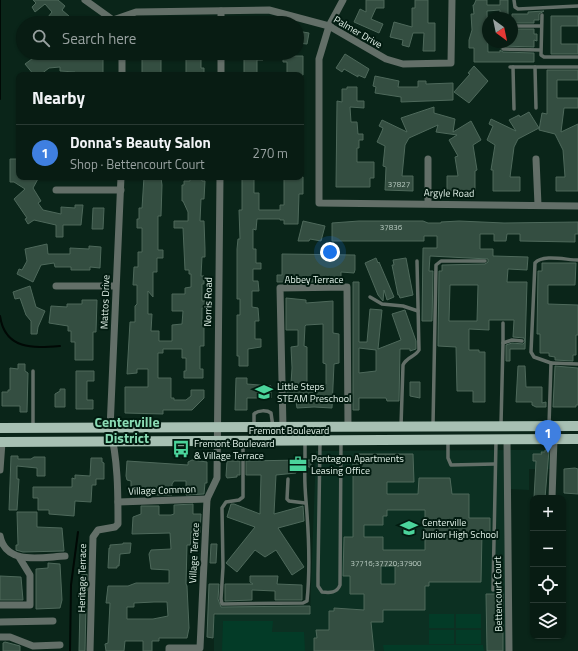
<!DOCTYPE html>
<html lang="en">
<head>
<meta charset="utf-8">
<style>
	body { margin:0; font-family:"Titillium Web",sans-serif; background:#162921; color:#f1f3f6 }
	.controls { position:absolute; right:12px; bottom:12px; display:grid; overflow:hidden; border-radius:8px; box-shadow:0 1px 3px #0004 }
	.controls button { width:36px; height:36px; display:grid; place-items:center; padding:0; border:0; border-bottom:1px solid #293a33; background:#081c13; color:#f1f3f6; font:20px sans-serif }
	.compass { position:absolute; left:482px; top:12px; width:36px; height:36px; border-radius:50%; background:#081c13; box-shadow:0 1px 3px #0004; rotate:147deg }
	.you { position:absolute; left:330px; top:252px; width:14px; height:14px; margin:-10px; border:3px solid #fff; border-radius:50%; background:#1a73e8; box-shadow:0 0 0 6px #1a73e833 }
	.badge { display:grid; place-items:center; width:26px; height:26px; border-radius:50%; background:#4bd49b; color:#fff; font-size:13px; font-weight:700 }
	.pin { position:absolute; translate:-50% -33px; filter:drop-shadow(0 1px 2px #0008) }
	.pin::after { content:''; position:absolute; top:21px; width:14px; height:12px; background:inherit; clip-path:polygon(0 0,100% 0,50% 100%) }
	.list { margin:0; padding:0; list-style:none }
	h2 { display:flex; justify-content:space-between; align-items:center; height:52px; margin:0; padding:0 16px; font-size:17px }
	h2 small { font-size:13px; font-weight:400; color:#98a1a0 }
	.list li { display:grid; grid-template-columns:26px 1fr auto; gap:12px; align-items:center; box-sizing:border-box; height:56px; padding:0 16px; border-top:1px solid #293a33 }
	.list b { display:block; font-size:15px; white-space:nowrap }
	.list p { margin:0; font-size:13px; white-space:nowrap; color:#98a1a0 }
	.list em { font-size:13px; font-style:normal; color:#98a1a0 }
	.icon { flex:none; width:22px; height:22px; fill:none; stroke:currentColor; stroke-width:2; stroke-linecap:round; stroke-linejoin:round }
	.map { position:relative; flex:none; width:578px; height:651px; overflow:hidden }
	.search { position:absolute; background:#081c13; box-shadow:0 1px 3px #0004; left:16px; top:16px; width:288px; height:44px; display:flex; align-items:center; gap:10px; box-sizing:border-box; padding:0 14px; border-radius:22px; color:#98a1a0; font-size:15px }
	.panel { position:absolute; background:#081c13; box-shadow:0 1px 3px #0004; left:16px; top:72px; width:288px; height:108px; border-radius:8px }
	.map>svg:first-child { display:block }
</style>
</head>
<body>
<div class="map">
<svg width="578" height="651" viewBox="0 0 578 651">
	<rect width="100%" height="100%" fill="#0a2519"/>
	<!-- built -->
	<g fill="#0c3022">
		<path d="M504,450L508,651H214V617L217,614H310L316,451Z"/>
		<path d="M509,450H552V469H529V490L510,489Z"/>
	</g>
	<!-- green -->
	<g fill="#033b27">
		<rect x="429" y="614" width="25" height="14"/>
		<rect x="456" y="614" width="25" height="14"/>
		<path d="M223,621H273L272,632H304L305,651H222Z"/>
		<rect x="429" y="630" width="25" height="14"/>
		<rect x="456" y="630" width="25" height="14"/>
		<path d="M383,645H483L484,651H384Z"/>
	</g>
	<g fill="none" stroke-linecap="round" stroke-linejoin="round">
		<!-- stream -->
		<g stroke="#010905" stroke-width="2">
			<path d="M0,99V0"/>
			<path d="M0,316C5,350 33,348 60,346"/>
			<path d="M70,651L71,585L78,532"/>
		</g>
	</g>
	<!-- building -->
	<g fill="#344e41" stroke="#4e695b" fill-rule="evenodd">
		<path d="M33,0H58L65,6L62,10L77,23H50L52,20L48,17L52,12L45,4L35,12L32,7L36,3Z"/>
		<path d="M366,0H384V8H376L371,19L383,24L379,33L354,22L360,9L366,12Z"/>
		<path d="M415,0H428V23H435V51H423L424,33H413L409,47L402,45L403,40L390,37L394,22L412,27V8H415Z"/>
		<path d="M476,0H487V5H500V0H508V18H500V10L487,11L488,52H500V50L503,52L534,53V62H474V48H469V40L472,30L471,14H474L473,5H474Z"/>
		<path d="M544,11L539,14V20H534V23H512V14H528V12Z"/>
		<path d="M551,16H578V26H561V44H578V54H551Z"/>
		<path d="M512,29H534V34H537V41L534,40V47L503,46L500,48V42H512Z"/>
		<path d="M297,31L309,33L307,44L297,43Z"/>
		<path d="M40,53H50L55,58L78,56L77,58L92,59L93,53H103V73H94V75L75,74V72L60,71V67L49,68L40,75H34L25,64Z"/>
		<rect x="142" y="53" width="19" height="21"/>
		<path d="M186,53H201V68H204V75H186Z"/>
		<path d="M244,53H263V60H257V74H244Z"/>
		<path d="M345,54L369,69L365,78L358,75V77L344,69L342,72L336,68Z"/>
		<path d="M283,56H303V75H287V62H283Z"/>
		<path d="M474,66L488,81L469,103L454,92L470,74L468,73Z"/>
		<path d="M547,70H578V80H557V98H578V108H564L561,132L578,124V191H556V177H565L563,150L555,134L539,130L542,113L547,114Z"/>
		<path d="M375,76L399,81L398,87H418V81H426V84L453,83V100L401,102V97L375,93L376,87L373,86Z"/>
		<path d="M347,87H357V101H364V108L350,107L351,122H357L358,134H363V140H359V148H357V162H374V178H370V187H336L337,101L342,102V89H347Z"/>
		<path d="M434,107V113L455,119L453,132L471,121L481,140L473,145L477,170L475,171V191H447V176H458L455,157L458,156L449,140L457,135L436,132L438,125L409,138L405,145L402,176H413V191L385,190L386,167L383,166L385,146L377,142L382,131L383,128L379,126L382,120L407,132L401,118Z"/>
		<path d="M529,112L539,128L518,139L514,147L510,177H520V191H493V170H491L495,145L487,140L493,126L489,124L491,119L516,131L509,120L519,115L520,117Z"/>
		<path d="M10,159H19V177H39L33,188L41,201L38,203L43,210L61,214V207L75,208V205H83L81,225H63V237H56V225L34,220L28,224L25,219L27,218L14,199L25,189L14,182H10Z"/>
		<path d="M144,177L161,178L162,185L161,216H158V250H163V258H157V272H153V297L148,291V314H152L151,331H159V341H172V325L182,324L183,311H172V294H185V288L191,287V274H189V270H185L183,228H174V221H188V212L183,201H182V185H184V181H190V177H201L202,181H205L204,199H201L200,221H204L205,249V257H202L201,276H204V284H202V301H205V308H202V325H204V346H200V369H203V378H184V371H186V358H182V349H163V353H158V378H171V398H174V400H186L191,396V390H204V398L192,410H163V414L125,413V387H148V369H137V373L127,374L130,322H135V306L137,304V285H133L134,267H138V252H142V228H137V219H139V208H142Z"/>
		<path d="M254,177V193H259V210H280V205H284V177H303V194H299L298,224H284V220H280V219H257L256,230L253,229V249H256V263H261V269H253V281H258L259,291H252V307L258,308L259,321H255V339H261V347L248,349V366H239V356H237V315H240V299H237V249L238,239H240L239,210H242V178Z"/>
		<path d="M93,208H104L103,229H92Z"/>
		<path d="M303,221L325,226L321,241L310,239L309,241H298Z"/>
		<path d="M359,221H423L428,223H441V222L459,221L504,223L578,222V234H575V242L520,241V234H507L506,241H494V234H480V249H493V256L528,257L527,270L508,269L507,282H527L525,349H510V361H506V345L512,343L523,344L525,342L524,338L513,337L514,320H489V330L469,329V350H479V352H485V402H473V391H457L456,347L438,346L439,271H442V265L485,264L488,262V259L430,256L429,271H433L432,321H422L423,248H437V236H424V241H332V223ZM450,285H478L477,321H449Z"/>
		<path d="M47,244L48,254H70V248L89,249V246L101,247L100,268L90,267V270H71V267H55L54,263L41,265L33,282L17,274L19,269L22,270L27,261L25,249Z"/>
		<path d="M282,254L355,255V270L354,273L341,272V282H277V275H282Z"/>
		<path d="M376,258L378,263L379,262L394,297L387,300L384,290L383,301L378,295L365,263Z"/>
		<path d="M406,258L413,295L400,298L399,295H398L392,265H394L393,260Z"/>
		<path d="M542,263H576L575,285H548V304L578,305V335H576V355H573V361L555,360V357L549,356V353H540V334H537L538,271H542Z"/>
		<path d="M353,282H359V342H367L370,309L382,310L378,349L401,340L392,314L405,310L416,341V349L410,351V349H400L399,401H387L386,398H359V410H353ZM359,348L376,350V371L359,373Z"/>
		<path d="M30,286L36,307L45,311L38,327L37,334H31V321L26,315L20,298L15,299L13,292Z"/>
		<path d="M286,298L306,300V303L333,301V333L339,334V363L334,364L332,408L314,407L297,408L295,396H287V384H291L292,368L291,347L298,346V330H286ZM323,324V363L326,364V384L324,386L307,385V347L304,346L305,326L306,325Z"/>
		<path d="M82,300H97L96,332H93V360H75V342H71V331H68V326L49,323L51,306L67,307V304H82Z"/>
		<path d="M18,364H25V371L28,373L27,412H20V406H2V392H8V390H10V368L18,369Z"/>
		<path d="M518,366H525L526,387H542V403L546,402V407H536L532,405V402H516Z"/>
		<path d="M555,366L578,368V405H576V407H553Z"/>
		<path d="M76,371H94V381H87V400H93V409H76Z"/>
		<path d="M236,378H247V384L271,386V398H247V410H235Z"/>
		<path d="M410,382H420V398L410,396Z"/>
		<path d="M60,389H65V407H55V394L60,391Z"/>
		<path d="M545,450H549L545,498H534L536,461H533V454H542L541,452H545Z"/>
		<path d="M355,454H413L414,482H387V494H418L419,478H450L452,494H469V518H490V533H482L481,582H429V586H425V610H383V622H371L374,651H314V638H317L316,630H329V611H334V608L364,610V594H350V576H343L344,537H353V464ZM387,510H425V550H383V537H364V525H383V516H387ZM381,566H395V584H381Z"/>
		<path d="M11,456H18V459H31L34,457H45V476H37V468L17,466V479H19L17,510H9Z"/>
		<path d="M91,458H102V462L104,463V479H96V485H92L91,502L75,501L74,516L49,514V510H38V498H33V487H72V478L75,479V475L90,476Z"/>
		<path d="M192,460L207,462V483H205L204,494L186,495V481H174L172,484V495H131V481L127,480L126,476L127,461L188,465V462Z"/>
		<path d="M302,460L305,463L308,460H311V468L305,465L300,468V470H296V473L276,475L274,514L303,506L304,521L278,528L304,567L292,575L276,550L265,557L255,550L237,572L226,563L255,527L227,517L231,504H234L260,514L261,475H246V461Z"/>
		<path d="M227,461H240V475H237V477L227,478L226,476Z"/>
		<path d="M575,468L578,469V494L564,493V469Z"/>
		<path d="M193,504V514H201L200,533L191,532V541L190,545H187L186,584L187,586L189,628L187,638H159V641H152V651H143V641H125L124,651H106L105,644L108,643L110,603H106L108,586H128L136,583H169V570L151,569L149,554L151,550L171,549L170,533L132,534L133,517L141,514V506H159V515H171L174,514V505ZM154,602H167L168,616L153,619H127V607H134V603Z"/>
		<path d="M17,512H37V527L62,528L64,551L23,552L16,550V545H18Z"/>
		<path d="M123,543H131L130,553L120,554L119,566H117V568H108L109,548H110V545L123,544Z"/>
		<path d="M211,544H217L216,563H210Z"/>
		<path d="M48,563L60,564L62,600L60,608L36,609V569L48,568Z"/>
		<path d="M82,574H87V591H81Z"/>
		<path d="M0,576L21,577L23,600H0Z"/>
		<path d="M250,576H278L277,584L302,585V600H275V591L252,590V600L225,601V584H253L250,582Z"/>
		<path d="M209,584H219L218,599L221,607L310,606V614H214L213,638L207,637Z"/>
		<path d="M486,594H503V651H487Z"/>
		<path d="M80,603H86L85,651H79Z"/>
		<path d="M5,642L20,646V651H3V643Z"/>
	</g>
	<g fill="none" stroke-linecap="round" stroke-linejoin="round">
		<!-- service -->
		<g stroke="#636f68" stroke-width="3.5">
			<path d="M514,0L515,7L518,9L578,6"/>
			<path d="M542,15L541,55L544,57H578"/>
			<path d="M512,26H541"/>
			<path d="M503,49L540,50"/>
			<path d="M510,67H578"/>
			<path d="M513,67L514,109"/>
			<path d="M535,67L536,108"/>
			<path d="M370,297L382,304L403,306L418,311"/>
			<path d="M503,343V323"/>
			<path d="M551,363L534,357L531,352L535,263C543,254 566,260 578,260"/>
			<path d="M501,424L503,343L512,340L522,341"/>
			<path d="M433,425L436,265L441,261H485"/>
			<path d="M549,425L551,363L578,364"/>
			<path d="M401,426L403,365C407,357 415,357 419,350L417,261"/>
			<path d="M33,427V371"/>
			<path d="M254,427V414C258,410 267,410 271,413L273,427"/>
			<path d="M448,440V458L451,465L495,464"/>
			<path d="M305,441V460"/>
			<path d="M243,442V497L239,500L226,502L222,508L223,567L221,599L222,604L303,603L307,601C310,572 309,542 307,514C306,498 304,484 305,468"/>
			<path d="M320,442L318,575V586L322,592C330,593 337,593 340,585L341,441"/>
			<path d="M288,479L287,499L289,501L305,503"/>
			<path d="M493,590L496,441"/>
		</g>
		<!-- minor -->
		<g stroke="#636f68" stroke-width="7">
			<path d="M85,0L113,20L114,23"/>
			<path d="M343,0L329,26L319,59V203L578,206"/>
			<path d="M113,20L136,12L269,10L329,26L386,59L403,64L451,63L452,0"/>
			<path d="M221,23V11"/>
			<path d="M122,75V53"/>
			<path d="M221,75V53"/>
			<path d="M536,159L538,205"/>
			<path d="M56,190H121"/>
			<path d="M428,203V159"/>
			<path d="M56,286H115"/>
			<path d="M283,428L280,288L347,287L348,427"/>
			<path d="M507,440L509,651"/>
			<path d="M0,470L2,442"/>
			<path d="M552,498L554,439"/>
			<path d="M118,502L207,499"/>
			<path d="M0,536C6,566 42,557 65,556"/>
			<path d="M0,605H30V575L19,557"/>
			<path d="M0,622L53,621"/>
			<path d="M0,637H10L33,646L60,645"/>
			<path d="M90,651L93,537L98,530L115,527L118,524C118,493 118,459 110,429L121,177"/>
			<path d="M169,651V648H200L207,499L217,478L220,177"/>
		</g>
		<!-- primary -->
		<g stroke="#a7c0b3" stroke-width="10">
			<path d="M0,428L578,426"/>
			<path d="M0,442L578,439"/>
		</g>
	</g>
	<!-- icons -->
	<defs>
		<g id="school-bare" transform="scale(1.38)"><path d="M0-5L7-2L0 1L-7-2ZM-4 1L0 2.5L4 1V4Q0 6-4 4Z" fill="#4bd49b" stroke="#021b10" stroke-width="2.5" paint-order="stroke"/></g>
		<g id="bus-bare" transform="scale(1.38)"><path d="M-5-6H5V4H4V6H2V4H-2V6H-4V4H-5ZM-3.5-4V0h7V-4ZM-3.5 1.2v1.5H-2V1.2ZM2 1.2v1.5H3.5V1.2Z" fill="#4bd49b" stroke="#021b10" stroke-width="2.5" paint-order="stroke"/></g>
		<g id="office-bare" transform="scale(1.38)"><path d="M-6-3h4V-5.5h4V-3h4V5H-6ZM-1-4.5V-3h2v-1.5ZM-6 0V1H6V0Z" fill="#4bd49b" stroke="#021b10" stroke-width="2.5" paint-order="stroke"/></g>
	</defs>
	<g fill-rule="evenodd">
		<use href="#school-bare" x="264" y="392"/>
		<use href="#bus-bare" x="181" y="449"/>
		<use href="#office-bare" x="298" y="464"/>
		<use href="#school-bare" x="409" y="528"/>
	</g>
	<g text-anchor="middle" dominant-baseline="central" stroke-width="4" stroke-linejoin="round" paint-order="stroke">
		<!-- number labels -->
		<g font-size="8" fill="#b6c8be">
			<text x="399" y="184">37827</text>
			<text x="391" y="227">37836</text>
			<text x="386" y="563">37716;37720;37900</text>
		</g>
		<!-- street labels -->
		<g font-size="10" fill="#e1f1e8" stroke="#021b10">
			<text transform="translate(358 32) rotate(30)">Palmer Drive</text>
			<text transform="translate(449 193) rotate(1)">Argyle Road</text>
			<text x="314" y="279">Abbey Terrace</text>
			<text transform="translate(105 302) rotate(-88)">Mattos Drive</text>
			<text transform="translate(208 302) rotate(-89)">Norris Road</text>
			<text x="289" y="430">Fremont Boulevard</text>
			<text transform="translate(162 490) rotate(-2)">Village Common</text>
			<text transform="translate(194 553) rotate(-87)">Village Terrace</text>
			<text transform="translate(82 578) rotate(-89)">Heritage Terrace</text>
			<text transform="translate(498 594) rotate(-91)">Bettencourt Court</text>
		</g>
		<!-- poi labels -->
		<g font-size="10" fill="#e1f1e8" stroke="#021b10" text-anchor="start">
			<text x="277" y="386">Little Steps<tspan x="277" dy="12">STEAM Preschool</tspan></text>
			<text x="194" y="443">Fremont Boulevard<tspan x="194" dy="12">&amp; Village Terrace</tspan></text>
			<text x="311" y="458">Pentagon Apartments<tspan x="311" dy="12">Leasing Office</tspan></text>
			<text x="422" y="522">Centerville<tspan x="422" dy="12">Junior High School</tspan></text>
		</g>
		<!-- district labels -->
		<g font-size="14" font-weight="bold" fill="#89dcb4" stroke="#021b10">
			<text x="127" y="421">Centerville<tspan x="127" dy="16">District</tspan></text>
		</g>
	</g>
</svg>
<div class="controls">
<button>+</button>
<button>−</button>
<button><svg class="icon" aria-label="locate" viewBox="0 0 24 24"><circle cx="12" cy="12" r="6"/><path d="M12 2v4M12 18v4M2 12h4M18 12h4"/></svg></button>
<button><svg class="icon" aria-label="layers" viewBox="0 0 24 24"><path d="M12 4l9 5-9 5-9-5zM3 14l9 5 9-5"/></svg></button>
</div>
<svg class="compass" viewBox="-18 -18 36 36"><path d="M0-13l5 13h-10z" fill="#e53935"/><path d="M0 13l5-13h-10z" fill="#98a1a0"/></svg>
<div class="you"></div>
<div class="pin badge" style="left:548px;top:453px;background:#3f7fe0">1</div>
<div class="search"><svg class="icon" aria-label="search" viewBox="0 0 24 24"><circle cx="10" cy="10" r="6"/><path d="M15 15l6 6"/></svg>Search here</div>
<section class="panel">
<h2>Nearby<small></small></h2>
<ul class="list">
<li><span class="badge" style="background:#3f7fe0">1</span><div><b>Donna's Beauty Salon</b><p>Shop · Bettencourt Court</p></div><em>270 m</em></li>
</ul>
</section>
</div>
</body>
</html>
